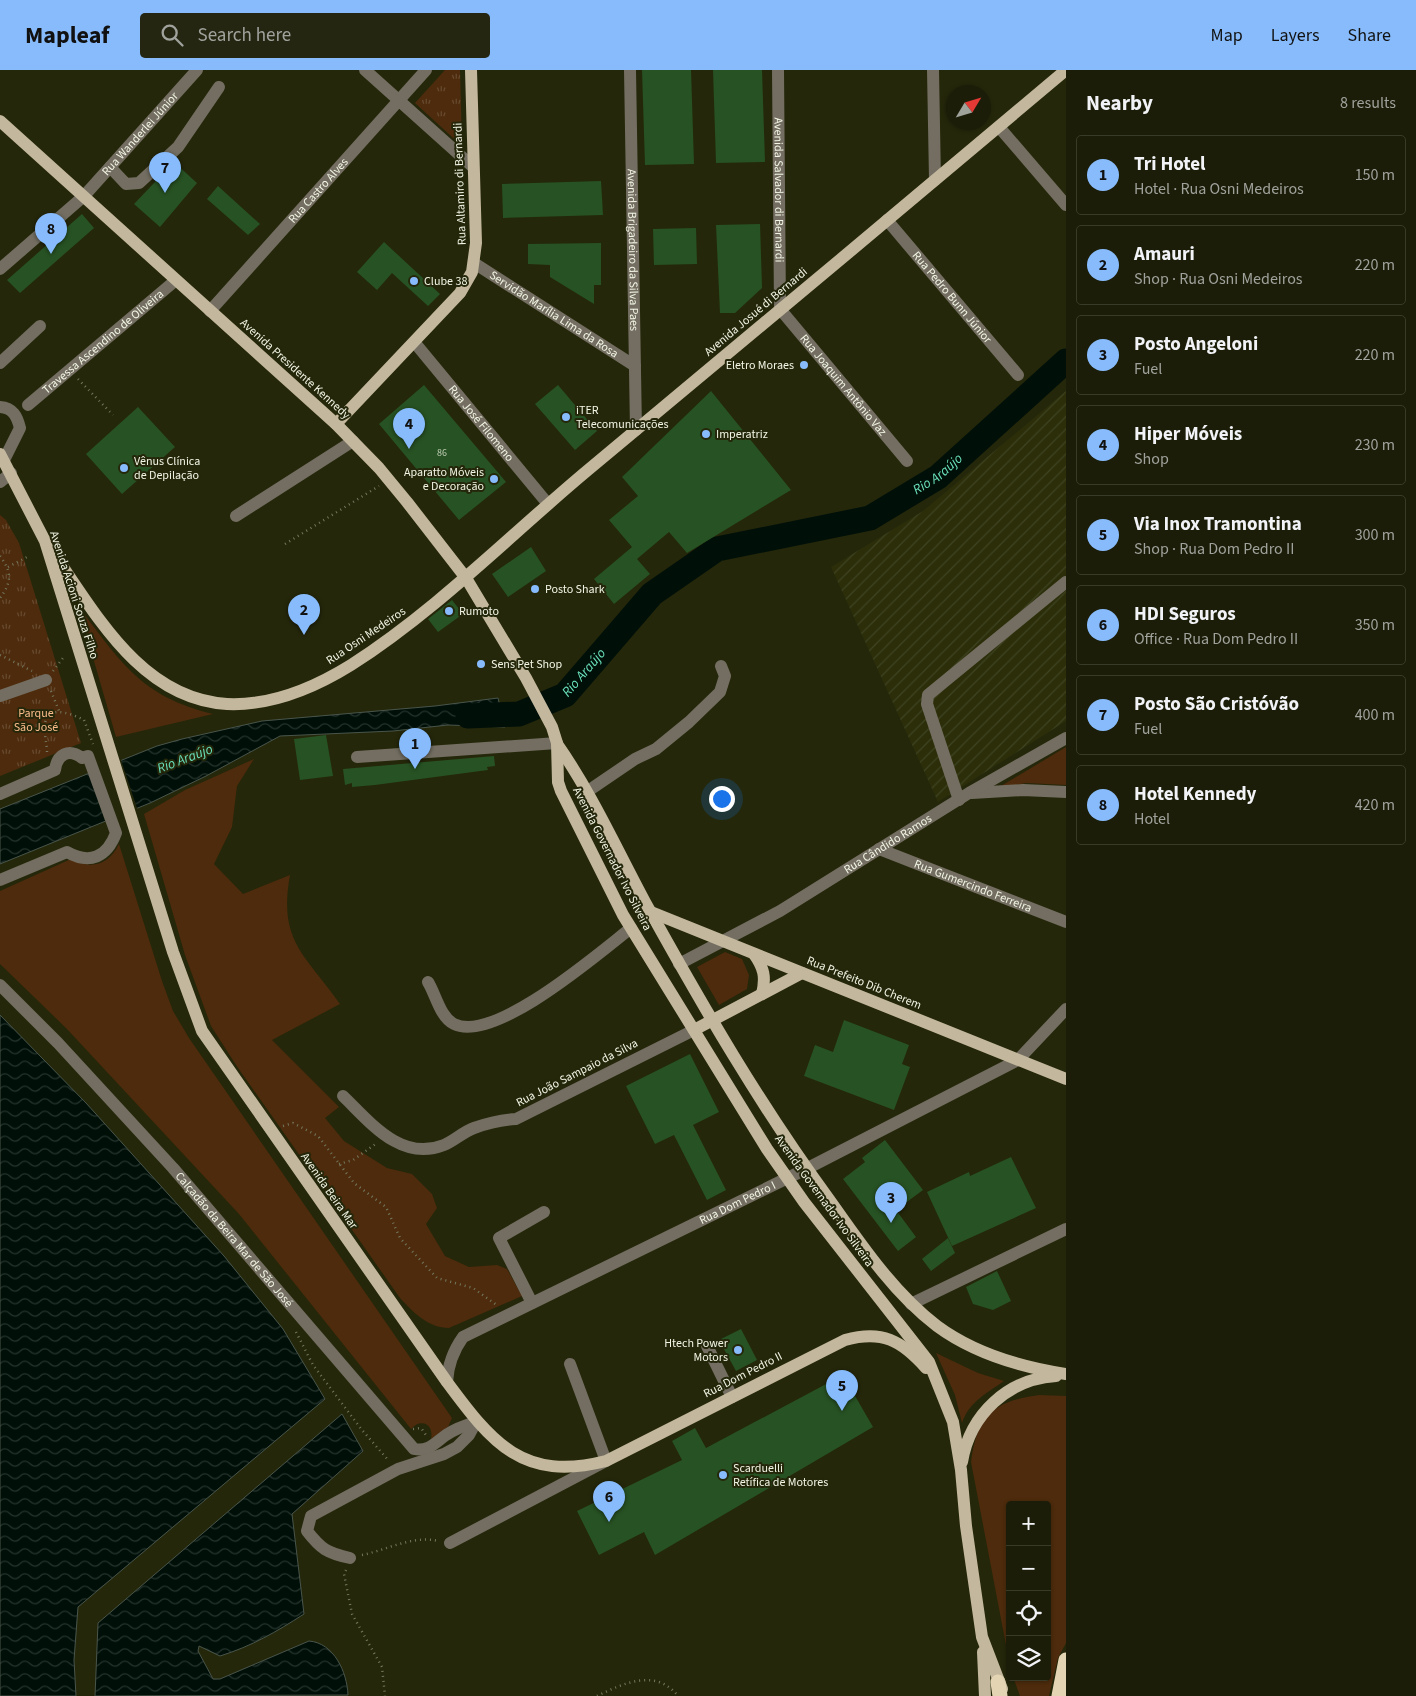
<!DOCTYPE html>
<html lang="en">
<head>
<meta charset="utf-8">
<style>
	body { margin:0; font-family:"Source Sans 3",sans-serif; background:#242612; color:#f1f3f6 }
	.controls { position:absolute; right:15px; bottom:15px; display:grid; overflow:hidden; border-radius:5px; box-shadow:0 1px 4px #0004 }
	.controls button { width:45px; height:45px; display:grid; place-items:center; padding:0; border:0; border-bottom:1px solid #393b29; background:#1b1d08; color:#f1f3f6; font:25px sans-serif }
	.compass { position:absolute; left:946px; top:15px; width:45px; height:45px; border-radius:50%; background:#1b1d08; box-shadow:0 1px 4px #0004; rotate:52deg }
	.you { position:absolute; left:721px; top:728px; width:18px; height:18px; margin:-12px; border:4px solid #fff; border-radius:50%; background:#1a73e8; box-shadow:0 0 0 8px #1a73e833 }
	.badge { display:grid; place-items:center; width:32px; height:32px; border-radius:50%; background:#87bbfb; color:#111; font-size:16px; font-weight:700 }
	.pin { position:absolute; translate:-50% -41px; filter:drop-shadow(0 1px 2px #0008) }
	.pin::after { content:''; position:absolute; top:26px; width:18px; height:15px; background:inherit; clip-path:polygon(0 0,100% 0,50% 100%) }
	.list { margin:0; padding:0; list-style:none }
	h2 { display:flex; justify-content:space-between; align-items:center; height:65px; margin:0; padding:0 20px; font-size:21px }
	h2 small { font-size:16px; font-weight:400; color:#a0a29c }
	.list li { display:grid; grid-template-columns:32px 1fr auto; gap:15px; align-items:center; box-sizing:border-box; height:80px; margin:0 10px 10px; padding:0 10px; border:1px solid #393b29; border-radius:5px }
	.list b { display:block; font-size:19px; white-space:nowrap }
	.list p { margin:0; font-size:16px; white-space:nowrap; color:#a0a29c }
	.list em { font-size:16px; font-style:normal; color:#a0a29c }
	.icon { flex:none; width:28px; height:28px; fill:none; stroke:currentColor; stroke-width:2; stroke-linecap:round; stroke-linejoin:round }
	.map { position:relative; flex:none; width:1066px; height:1626px; overflow:hidden }
	header { display:flex; align-items:center; gap:30px; box-sizing:border-box; height:70px; padding:0 25px; background:#87bbfb; color:#111 }
	header strong { font-size:24px }
	nav { display:flex; gap:28px; margin-inline-start:auto; font-size:18px }
	.search { width:350px; height:45px; background:#242612; display:flex; align-items:center; gap:12px; box-sizing:border-box; padding:0 18px; border-radius:5px; color:#a0a29c; font-size:19px }
	main { display:flex }
	aside { flex:1; background:#1b1d08 }
	.map>svg:first-child { display:block }
</style>
</head>
<body>
<header>
<strong>Mapleaf</strong>
<div class="search"><svg class="icon" aria-label="search" viewBox="0 0 24 24"><circle cx="10" cy="10" r="6"/><path d="M15 15l6 6"/></svg>Search here</div>
<nav><a>Map</a><a>Layers</a><a>Share</a></nav>
</header>
<main>
<div class="map">
<svg width="1066" height="1626" viewBox="0 0 1066 1626">
	<defs>
		<pattern id="industrial-furrows" width="10" height="10" patternUnits="userSpaceOnUse" patternTransform="scale(1.25)"><rect width="10" height="10" fill="#2b2e09"/><path d="M-1 1l2-2M0 10L10 0M9 11l2-2" fill="none" stroke="#404321"/></pattern>
		<pattern id="park-tufts" width="24" height="20" patternUnits="userSpaceOnUse" patternTransform="scale(1.25)"><rect width="24" height="20" fill="#4d2b0c"/><path d="M3 7l-1-3M5 7V3M7 7l1-3M15 17l-1-3M17 17v-4M19 17l1-3" fill="none" stroke="#674a2f"/></pattern>
		<pattern id="water-waves" width="16" height="10" patternUnits="userSpaceOnUse" patternTransform="scale(1.25)"><rect width="16" height="10" fill="#001009"/><path d="M0 5q4-4 8 0t8 0" fill="none" stroke="#26332d"/></pattern>
	</defs>
	<rect width="100%" height="100%" fill="#24270a"/>
	<!-- industrial -->
	<path fill="url(#industrial-furrows)" d="M1066,321V651L938,732L831,497L923,441Z"/>
	<!-- grass -->
	<g fill="#4d2b0c">
		<path d="M78,536C121,592 140,626 213,644L116,667Z"/>
		<path d="M1066,677V715L1026,713L996,719Z"/>
		<path d="M254,689L237,716L232,757L214,794L243,824L290,805C278,872 305,884 340,934L272,970L339,1037L325,1048L344,1071L387,1098L412,1104L432,1124L437,1138L426,1154L445,1186L469,1197L497,1195L507,1199L522,1226L449,1258C428,1258 413,1242 400,1228L236,995L211,956L185,885L144,744L185,720Z"/>
		<path d="M119,774L162,911L173,941L189,968L452,1348L448,1357L431,1369C434,1354 421,1348 411,1359L239,1144L66,958L0,894V821L71,789C91,800 109,795 119,774Z"/>
		<path d="M725,882L742,889L749,905L747,919L719,935L697,897Z"/>
		<path d="M936,1283L978,1303L1004,1311C987,1323 969,1332 962,1353L955,1325Z"/>
		<path d="M1039,1325L1066,1326V1573L1058,1588L1049,1626H1020L1013,1607H1047V1435H1010V1596L971,1392C977,1346 993,1331 1039,1325Z"/>
	</g>
	<!-- park -->
	<g fill="url(#park-tufts)">
		<path d="M445,0H460L462,76L415,33Z"/>
		<path d="M0,445L6,450L19,473L81,673L0,706Z"/>
	</g>
	<!-- water -->
	<g fill="url(#water-waves)" stroke="#49554b">
		<path d="M498,628L505,657L448,655L393,661L280,666L206,706L150,733L0,794V739L157,676L182,669L262,651L435,636Z"/>
		<path d="M0,945L86,1033L224,1186L283,1259L325,1329L78,1537L74,1590L76,1626H0Z"/>
		<path d="M342,1344L363,1381L292,1444L304,1544C276,1562 252,1576 220,1586L199,1576L198,1581L213,1609H220L309,1571C334,1573 347,1602 348,1625L95,1626L98,1553Z"/>
	</g>
	<!-- pier -->
	<path fill="#24270a" d="M120,687L138,741L106,754L88,700Z"/>
	<g fill="none" stroke-linecap="round" stroke-linejoin="round">
		<!-- river -->
		<path stroke="#001009" stroke-width="25" id="s1" d="M468,646L519,644L565,625L652,524L717,479L870,448L938,407L1066,291"/>
	</g>
	<!-- building -->
	<g fill="#275223">
		<path d="M642,0H691L694,94L645,95Z"/>
		<path d="M713,0H762L765,92L716,93Z"/>
		<path d="M174,92L197,113L160,157L134,134Z"/>
		<path d="M601,111L603,145L503,148L502,114Z"/>
		<path d="M218,116L260,154L248,165L207,129Z"/>
		<path d="M82,144L94,158L20,223L7,210Z"/>
		<path d="M760,154L762,218L735,243H720L716,155Z"/>
		<path d="M696,158L697,194L654,195L653,159Z"/>
		<path d="M384,172L440,224L428,236L392,203L377,220L357,202Z"/>
		<path d="M601,173V215H594V234L550,207V195L528,194V174Z"/>
		<path d="M424,315L506,412L459,450L379,354Z"/>
		<path d="M558,315L597,361L575,380L535,334Z"/>
		<path d="M711,321L791,420L687,483L669,462L637,489L650,504L614,534L594,509L632,477L609,450L638,426L622,407Z"/>
		<path d="M138,337L175,377L122,424L86,384Z"/>
		<path d="M531,477L546,501L508,527L492,504Z"/>
		<path d="M452,530L463,544L438,562L428,549Z"/>
		<path d="M326,665L333,706L300,710L294,669Z"/>
		<path d="M494,686L495,696L487,697L488,700L375,715L352,717V713L345,715L343,699Z"/>
		<path d="M844,950L909,975L902,994L910,997L894,1040L804,1006L815,975L833,982Z"/>
		<path d="M690,984L719,1042L693,1055L726,1120L707,1130L674,1065L655,1074L626,1016Z"/>
		<path d="M885,1070L923,1120L896,1140L916,1167L898,1181L843,1109L865,1092L862,1088Z"/>
		<path d="M1011,1087L1036,1138L952,1176L927,1122L969,1102L970,1106Z"/>
		<path d="M948,1168L955,1183L931,1201L922,1189Z"/>
		<path d="M997,1201L1011,1231L993,1240L973,1234L966,1217Z"/>
		<path d="M741,1259L757,1290L736,1301L719,1270Z"/>
		<path d="M843,1305L873,1357L655,1485L644,1462L599,1485L577,1441L682,1390L672,1371L695,1358L706,1378Z"/>
	</g>
	<g fill="none" stroke-linecap="round" stroke-linejoin="round">
		<!-- path -->
		<g stroke="#75785f" stroke-width="2.5" stroke-dasharray="1 4" stroke-linecap="butt">
			<path d="M78,309L113,345"/>
			<path d="M285,474L379,416"/>
			<path d="M0,486C12,502 12,512 0,528"/>
			<path d="M8,497L29,486"/>
			<path d="M0,585L32,601"/>
			<path d="M53,601L63,588"/>
			<path d="M51,621L59,641"/>
			<path d="M47,682C47,675 45,669 45,662C42,633 68,642 84,650L93,674"/>
			<path d="M283,1056L293,1053L318,1066L354,1113L386,1137L400,1168L437,1208L473,1218L498,1236"/>
			<path d="M339,1094L353,1090L377,1073"/>
			<path d="M296,1262L313,1295L362,1360L389,1391"/>
			<path d="M413,1359L421,1358L426,1365"/>
			<path d="M362,1485C387,1480 412,1465 439,1471"/>
			<path d="M346,1500L344,1504L352,1544L382,1597L385,1626"/>
			<path d="M597,1626C624,1613 656,1598 678,1626"/>
		</g>
		<!-- minor -->
		<g stroke="#736e61" stroke-width="12">
			<path d="M365,0L472,96"/>
			<path id="s2" d="M630,0L636,360"/>
			<path id="s3" d="M778,0L780,239L907,391"/>
			<path d="M933,0L935,110"/>
			<path d="M999,57L1066,135"/>
			<path d="M110,97L126,114L139,113L178,77L219,17"/>
			<path id="s4" d="M887,150L1018,305"/>
			<path id="s5" d="M474,193L635,296"/>
			<path id="s6" d="M0,199L84,126L197,0"/>
			<path id="s7" d="M210,241L426,0"/>
			<path id="s8" d="M415,273L548,434"/>
			<path d="M0,293L40,256"/>
			<path id="s9" d="M28,335L176,210"/>
			<path d="M0,337C13,338 17,346 20,358L4,390"/>
			<path d="M0,412L11,403"/>
			<path d="M236,446L353,371"/>
			<path d="M0,626L46,610"/>
			<path d="M357,687L557,673"/>
			<path d="M588,721L635,689L656,679L689,652L720,622L725,606L721,596"/>
			<path d="M972,723L1023,720L1066,722"/>
			<path d="M0,724L55,700C57,684 69,678 82,688L88,686L116,763C107,787 90,795 67,782L0,810"/>
			<path d="M959,730L927,634L928,625L1066,512"/>
			<path id="s10" d="M879,779L1066,852"/>
			<path id="s11" d="M679,894L780,841L969,723L1066,668"/>
			<path d="M428,912C436,925 440,947 454,954C494,974 599,883 631,858"/>
			<path id="s12" d="M0,915L58,973L173,1098L414,1379C428,1382 435,1373 446,1365C455,1359 466,1355 476,1352"/>
			<path d="M343,1026C371,1053 401,1092 444,1075C454,1071 463,1062 474,1058C488,1053 501,1050 516,1049L694,960"/>
			<path d="M532,1233L499,1168L544,1142"/>
			<path d="M911,1234L1066,1159"/>
			<path d="M707,1276L732,1327"/>
			<path id="s13" d="M447,1312C448,1294 453,1281 463,1267L806,1099L1018,990L1066,939"/>
			<path d="M450,1473L606,1391L570,1294"/>
			<path d="M350,1488C327,1483 321,1479 307,1461L311,1446L398,1399L444,1384L457,1377L469,1365L476,1352"/>
		</g>
		<!-- major -->
		<g stroke="#c3b79d" stroke-width="12">
			<path d="M0,51L336,354L379,398L407,432L466,508L526,608L552,657L557,673L558,712L561,721L623,845L767,1079L804,1132L929,1292L953,1352L961,1400L966,1456L982,1567L1002,1619"/>
			<path d="M336,354L460,223L472,202L476,173L471,0"/>
			<path d="M0,384L45,471L173,882L202,961L447,1312C492,1373 523,1412 606,1391L845,1270C882,1260 901,1270 926,1298"/>
			<path d="M52,481C96,544 141,629 227,634C271,636 314,618 351,595C437,540 510,465 588,400C748,267 907,134 1066,0"/>
			<path d="M557,674C592,724 616,778 645,832C702,935 761,1037 831,1132C862,1176 894,1223 937,1256C975,1284 1020,1297 1066,1304"/>
			<path d="M651,842L1066,1009"/>
			<path d="M754,884C764,898 766,907 762,924"/>
			<path d="M694,960L802,903"/>
			<path d="M962,1392C970,1344 1008,1309 1056,1306"/>
			<path d="M983,1582L985,1626"/>
		</g>
		<!-- highway -->
		<g stroke="#e3d5b4" stroke-width="15">
			<path d="M998,1612L1000,1626"/>
			<path d="M1059,1626L1066,1590"/>
		</g>
	</g>
	<!-- markers -->
	<g fill="#87bbfb" stroke="#24270a" stroke-width="2">
		<circle cx="414" cy="211" r="5"/>
		<circle cx="804" cy="295" r="5"/>
		<circle cx="566" cy="347" r="5"/>
		<circle cx="706" cy="364" r="5"/>
		<circle cx="124" cy="398" r="5"/>
		<circle cx="494" cy="409" r="5"/>
		<circle cx="535" cy="519" r="5"/>
		<circle cx="449" cy="541" r="5"/>
		<circle cx="481" cy="594" r="5"/>
		<circle cx="738" cy="1280" r="5"/>
		<circle cx="723" cy="1405" r="5"/>
	</g>
	<g text-anchor="middle" dominant-baseline="central" stroke-width="4" stroke-linejoin="round" paint-order="stroke">
		<!-- number labels -->
		<g font-size="10" fill="#bfccb4">
			<text x="442" y="383">86</text>
		</g>
		<!-- street labels -->
		<g font-size="12" fill="#f2f5e4" stroke="#24270a">
			<text stroke="none"><textPath href="#s6" startOffset="195">Rua Wanderlei Júnior</textPath></text>
			<text transform="translate(460 114) rotate(-92)">Rua Altamiro di Bernardi</text>
			<text stroke="none"><textPath href="#s3" startOffset="120">Avenida Salvador di Bernardi</textPath></text>
			<text stroke="none"><textPath href="#s7" startOffset="162">Rua Castro Alves</textPath></text>
			<text stroke="none"><textPath href="#s2" startOffset="180">Avenida Brigadeiro da Silva Paes</textPath></text>
			<text stroke="none"><textPath href="#s4" startOffset="101">Rua Pedro Bunn Júnior</textPath></text>
			<text transform="translate(756 242) rotate(-40)">Avenida Josué di Bernardi</text>
			<text stroke="none"><textPath href="#s5" startOffset="95">Servidão Marília Lima da Rosa</textPath></text>
			<text stroke="none"><textPath href="#s9" startOffset="98">Travessa Ascendino de Oliveira</textPath></text>
			<text transform="translate(295 299) rotate(42)">Avenida Presidente Kennedy</text>
			<text stroke="none"><textPath href="#s3" startOffset="338">Rua Joaquim Antônio Vaz</textPath></text>
			<text stroke="none"><textPath href="#s8" startOffset="104">Rua José Filomeno</textPath></text>
			<text transform="translate(74 525) rotate(72)">Avenida Acioni Souza Filho</text>
			<text transform="translate(366 566) rotate(-34)">Rua Osni Medeiros</text>
			<text stroke="none"><textPath href="#s11" startOffset="241">Rua Cândido Ramos</textPath></text>
			<text transform="translate(612 789) rotate(63)">Avenida Governador Ivo Silveira</text>
			<text stroke="none"><textPath href="#s10" startOffset="101">Rua Gumercindo Ferreira</textPath></text>
			<text transform="translate(864 913) rotate(22)">Rua Prefeito Dib Cherem</text>
			<text transform="translate(577 1003) rotate(-27)">Rua João Sampaio da Silva</text>
			<text transform="translate(329 1121) rotate(55)">Avenida Beira Mar</text>
			<text transform="translate(824 1131) rotate(54)">Avenida Governador Ivo Silveira</text>
			<text stroke="none"><textPath href="#s13" startOffset="354">Rua Dom Pedro I</textPath></text>
			<text stroke="none"><textPath href="#s12" startOffset="346">Calçadão da Beira Mar de São José</textPath></text>
			<text transform="translate(743 1305) rotate(-27)">Rua Dom Pedro II</text>
		</g>
		<!-- poi labels -->
		<g font-size="12" fill="#f2f5e4" stroke="#24270a" text-anchor="start">
			<text x="424" y="211">Clube 38</text>
			<text x="794" y="295" text-anchor="end">Eletro Moraes</text>
			<text x="576" y="340">iTER<tspan x="576" dy="14">Telecomunicações</tspan></text>
			<text x="716" y="364">Imperatriz</text>
			<text x="134" y="391">Vênus Clínica<tspan x="134" dy="14">de Depilação</tspan></text>
			<text x="484" y="402" text-anchor="end">Aparatto Móveis<tspan x="484" dy="14">e Decoração</tspan></text>
			<text x="545" y="519">Posto Shark</text>
			<text x="459" y="541">Rumoto</text>
			<text x="491" y="594">Sens Pet Shop</text>
			<text x="728" y="1273" text-anchor="end">Htech Power<tspan x="728" dy="14">Motors</tspan></text>
			<text x="733" y="1398">Scarduelli<tspan x="733" dy="14">Retífica de Motores</tspan></text>
		</g>
		<!-- park labels -->
		<g font-size="12" fill="#fbbc8c" stroke="#24270a">
			<text x="36" y="643">Parque<tspan x="36" dy="14">São José</tspan></text>
		</g>
		<!-- water labels -->
		<g font-size="14" font-style="italic" fill="#69dfba" stroke="#24270a">
			<text stroke="none"><textPath href="#s1" startOffset="550">Rio Araújo</textPath></text>
			<text stroke="none"><textPath href="#s1" startOffset="130">Rio Araújo</textPath></text>
			<text transform="translate(185 689) rotate(-21)">Rio Araújo</text>
		</g>
	</g>
</svg>
<div class="controls">
<button>+</button>
<button>−</button>
<button><svg class="icon" aria-label="locate" viewBox="0 0 24 24"><circle cx="12" cy="12" r="6"/><path d="M12 2v4M12 18v4M2 12h4M18 12h4"/></svg></button>
<button><svg class="icon" aria-label="layers" viewBox="0 0 24 24"><path d="M12 4l9 5-9 5-9-5zM3 14l9 5 9-5"/></svg></button>
</div>
<svg class="compass" viewBox="-18 -18 36 36"><path d="M0-13l5 13h-10z" fill="#e53935"/><path d="M0 13l5-13h-10z" fill="#a0a29c"/></svg>
<div class="you"></div>
<div class="pin badge" style="left:415px;top:699px">1</div>
<div class="pin badge" style="left:304px;top:565px">2</div>
<div class="pin badge" style="left:891px;top:1153px">3</div>
<div class="pin badge" style="left:409px;top:379px">4</div>
<div class="pin badge" style="left:842px;top:1341px">5</div>
<div class="pin badge" style="left:609px;top:1452px">6</div>
<div class="pin badge" style="left:165px;top:123px">7</div>
<div class="pin badge" style="left:51px;top:184px">8</div>
</div>
<aside>
<h2>Nearby<small>8 results</small></h2>
<ul class="list">
<li><span class="badge">1</span><div><b>Tri Hotel</b><p>Hotel · Rua Osni Medeiros</p></div><em>150 m</em></li>
<li><span class="badge">2</span><div><b>Amauri</b><p>Shop · Rua Osni Medeiros</p></div><em>220 m</em></li>
<li><span class="badge">3</span><div><b>Posto Angeloni</b><p>Fuel</p></div><em>220 m</em></li>
<li><span class="badge">4</span><div><b>Hiper Móveis</b><p>Shop</p></div><em>230 m</em></li>
<li><span class="badge">5</span><div><b>Via Inox Tramontina</b><p>Shop · Rua Dom Pedro II</p></div><em>300 m</em></li>
<li><span class="badge">6</span><div><b>HDI Seguros</b><p>Office · Rua Dom Pedro II</p></div><em>350 m</em></li>
<li><span class="badge">7</span><div><b>Posto São Cristóvão</b><p>Fuel</p></div><em>400 m</em></li>
<li><span class="badge">8</span><div><b>Hotel Kennedy</b><p>Hotel</p></div><em>420 m</em></li>
</ul>
</aside>
</main>
</body>
</html>
